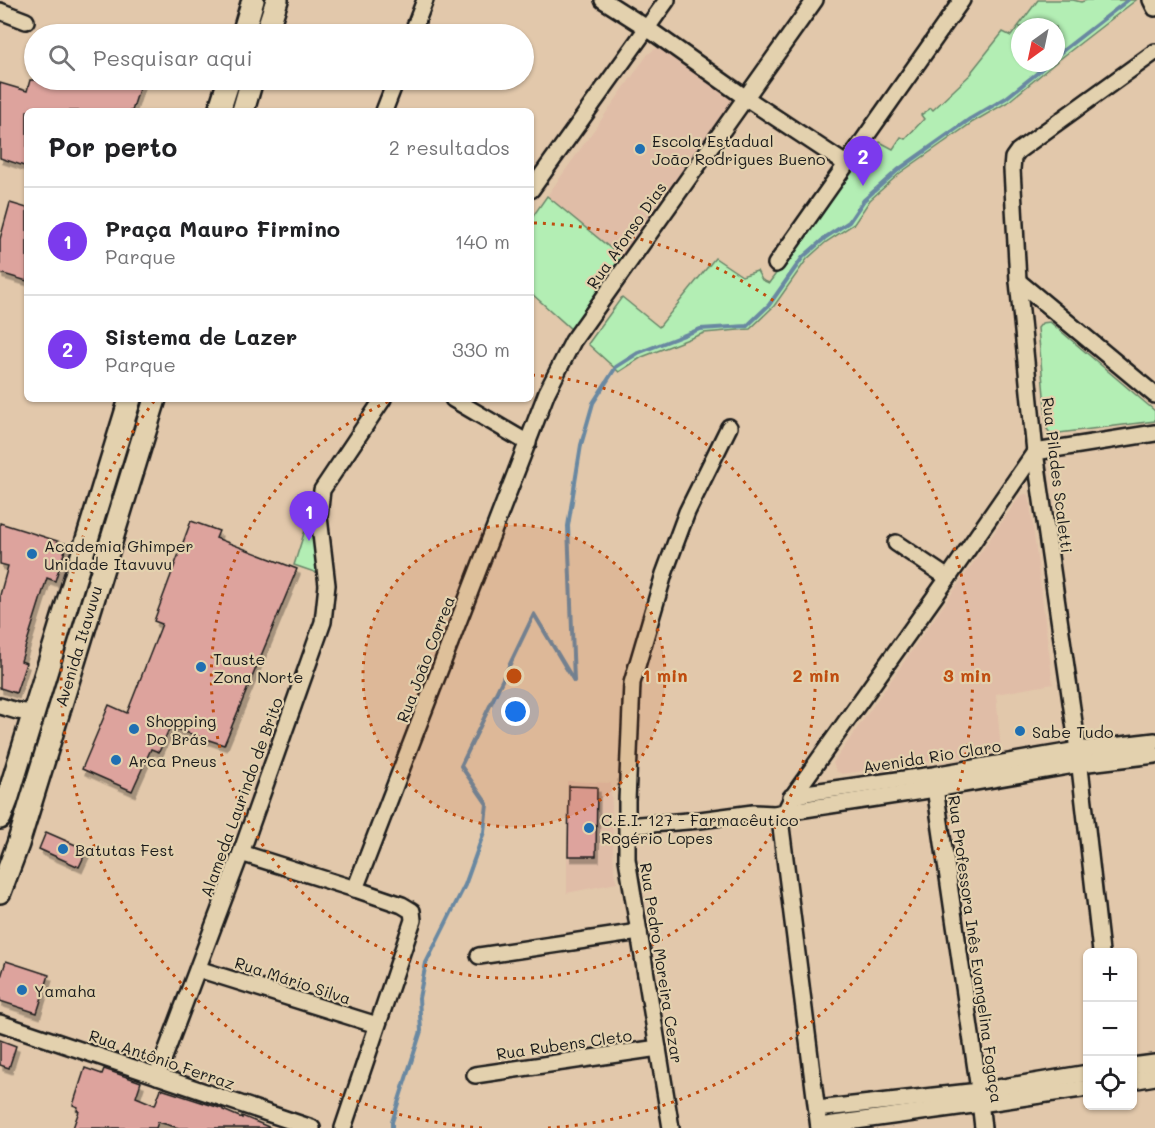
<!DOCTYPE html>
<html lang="pt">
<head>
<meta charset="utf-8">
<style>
	body { margin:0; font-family:Mali,sans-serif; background:#f6f6f6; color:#202124 }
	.controls { position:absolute; right:18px; bottom:18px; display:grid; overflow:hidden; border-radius:9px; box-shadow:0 2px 4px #0004 }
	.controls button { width:54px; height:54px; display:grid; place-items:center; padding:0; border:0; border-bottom:2px solid #e0e0e0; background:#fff; color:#202124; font:30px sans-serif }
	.compass { position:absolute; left:1011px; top:18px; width:54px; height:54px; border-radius:50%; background:#fff; box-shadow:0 2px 4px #0004; rotate:213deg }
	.you { position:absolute; left:516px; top:712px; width:21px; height:21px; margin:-15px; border:4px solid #fff; border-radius:50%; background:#1a73e8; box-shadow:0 0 0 9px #1a73e833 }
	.badge { display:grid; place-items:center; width:39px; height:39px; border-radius:50%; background:#7c3aed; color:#fff; font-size:20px; font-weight:700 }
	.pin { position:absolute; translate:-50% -50px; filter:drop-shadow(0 2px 3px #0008) }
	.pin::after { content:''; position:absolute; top:32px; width:21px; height:18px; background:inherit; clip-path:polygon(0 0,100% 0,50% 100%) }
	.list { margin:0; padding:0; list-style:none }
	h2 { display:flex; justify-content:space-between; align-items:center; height:78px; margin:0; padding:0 24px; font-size:26px }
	h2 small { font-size:20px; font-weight:400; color:#757577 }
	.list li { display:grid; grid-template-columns:39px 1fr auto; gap:18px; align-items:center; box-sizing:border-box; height:108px; padding:0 24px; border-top:2px solid #e0e0e0 }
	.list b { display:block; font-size:22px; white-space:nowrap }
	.list p { margin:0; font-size:20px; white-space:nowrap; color:#757577 }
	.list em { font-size:20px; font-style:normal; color:#757577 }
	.icon { flex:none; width:33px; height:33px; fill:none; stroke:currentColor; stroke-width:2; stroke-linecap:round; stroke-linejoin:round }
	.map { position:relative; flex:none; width:1155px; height:1128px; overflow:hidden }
	.search { position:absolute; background:#fff; box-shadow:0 2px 4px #0004; left:24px; top:24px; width:510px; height:66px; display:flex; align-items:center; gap:15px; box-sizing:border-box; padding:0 21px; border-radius:33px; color:#757577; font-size:22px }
	.panel { position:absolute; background:#fff; box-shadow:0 2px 4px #0004; left:24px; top:108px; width:510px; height:294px; border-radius:9px }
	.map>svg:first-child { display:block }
</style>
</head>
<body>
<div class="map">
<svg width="1155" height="1128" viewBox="0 0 1155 1128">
	<defs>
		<filter id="shadow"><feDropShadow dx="3" dy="5.5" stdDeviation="0" flood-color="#0004"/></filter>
	</defs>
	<rect width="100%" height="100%" fill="#e2c8ab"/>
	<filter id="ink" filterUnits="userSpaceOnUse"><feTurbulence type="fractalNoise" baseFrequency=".0167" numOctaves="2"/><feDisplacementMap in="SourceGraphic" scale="12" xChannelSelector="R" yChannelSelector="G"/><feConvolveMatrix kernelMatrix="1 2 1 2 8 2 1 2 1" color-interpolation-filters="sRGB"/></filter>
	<g filter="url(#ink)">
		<!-- built -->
		<g fill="#e0bda7">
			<path d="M666,45L737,97L735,103L621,257L547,196L648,54L658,47Z"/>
			<path d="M1025,494L1029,495L1053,684L996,694L1001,751L842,774L836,771L833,763L1020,496Z"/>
			<path d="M567,781L611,783L614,872L617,883L567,893Z"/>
		</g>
		<!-- green -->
		<g fill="#b3eeb4" stroke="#688568" stroke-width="1.5">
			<path d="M1038,0H1073L1081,2L1087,0H1136L1056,62V27H1020V63H1055L1008,102L973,122L900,173L870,200L854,224L826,242L807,259L774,306L750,329L704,333L642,357L619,372L588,344L622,297L659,327L715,258L742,276L757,271L762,280L769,283L859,162L865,164L880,142L893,149L901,137L905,139L924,119L921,115L931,108L933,110L972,73V71L1003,32L1011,36Z"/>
			<path d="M547,196L621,257L571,329L531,293V219Z"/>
			<path d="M1050,322L1155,411V421L1051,434L1047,429L1038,328L1042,323Z"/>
			<path d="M315,506L320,574L294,565L312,508Z"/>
		</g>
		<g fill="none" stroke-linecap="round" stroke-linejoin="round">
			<!-- stream -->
			<g stroke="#6988a1" stroke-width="4">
				<path d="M1056,56L1128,0"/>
				<path d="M392,1128V1122L421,1031L419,998L426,963L465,885L484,832L487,804L461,766L534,614L574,681L568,526L581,445L593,403L616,367L638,353L700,329L747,326L769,305L803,257L826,237L849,222L864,200L898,170L970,119L1006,98L1036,74L1048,63"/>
			</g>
		</g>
		<!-- building -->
		<g fill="#dda39d" stroke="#1c1c1c" stroke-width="1.5" filter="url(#shadow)">
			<path d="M30,80H131L141,83L132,111H27V167L0,158V83L27,91Z"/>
			<path d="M10,203L27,208V281L0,273V239Z"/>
			<path d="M191,521L219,531L216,538L297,569L224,745L170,727L159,752L151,749L132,791L82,769L109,705L127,713L162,624L154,621Z"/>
			<path d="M0,523L67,544L55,581L47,578L21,661L26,663L16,693L0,688V595L8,566L0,564Z"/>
			<path d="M569,786L597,787L596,856H568Z"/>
			<path d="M46,832L87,850L79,867L39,849Z"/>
			<path d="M6,961L49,975L37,1013L0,1001V980Z"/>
			<path d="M0,1040L16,1046L9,1068L0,1065Z"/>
			<path d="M85,1068L102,1074L104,1069L141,1082L136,1097L155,1105L161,1089L223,1109V1110L242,1118V1116L271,1128H179L158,1122L156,1128H73L79,1111H77L78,1107L73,1105Z"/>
		</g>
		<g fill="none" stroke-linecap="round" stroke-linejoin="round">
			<!-- minor casing -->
			<g stroke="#1c1c1c" stroke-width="20">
				<g id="minor">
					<path d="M603,0L647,28L746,98L846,164"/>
					<path d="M1151,0L1155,8"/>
					<path d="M0,11L26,21"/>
					<path d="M412,34L425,0"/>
					<path d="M384,111L396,80"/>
					<path d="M531,190L667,0"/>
					<path d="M776,264L962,0"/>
					<path d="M1018,281L1155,395"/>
					<path d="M453,399L528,443"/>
					<path d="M896,543L948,578"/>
					<path d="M0,706L17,711L33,713"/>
					<path d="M934,781L978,1083L983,1128"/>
					<path d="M791,797L806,793L933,775L1078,750L1155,741"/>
					<path d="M627,826L700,820L753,813L774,814L785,812L935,789L1080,764L1155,755"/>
					<path d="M241,853L355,889L402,905L412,911L413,920L343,1128"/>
					<path d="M355,889L547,392L573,341L815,0"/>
					<path d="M1101,952L1078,750L1035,452L1018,281L1012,169L1013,158L1018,151L1155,52"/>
					<path d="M479,956L639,932"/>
					<path d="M198,969L377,1025"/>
					<path d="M0,1023L312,1128"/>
					<path d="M1132,1066L1155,1063"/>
					<path d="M475,1075L658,1048"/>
					<path d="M157,1076L241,853L323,622L327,585L319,517L322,490L383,399"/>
					<path d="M1132,1081L1155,1077"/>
					<path d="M817,1109L979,1091L1088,1073"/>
					<path d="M819,1126L980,1104L1088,1088"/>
					<path d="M671,1128L627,859V801L632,683L664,574L687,512L729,427"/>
					<path d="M819,1128L781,827L785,812L793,796L948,578L1035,452L1155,433"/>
				</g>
			</g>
			<!-- secondary casing -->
			<g stroke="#1c1c1c" stroke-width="26">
				<g id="secondary">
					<path d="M243,34L253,0"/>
					<path d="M266,34L277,0"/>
					<path d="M219,111L229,80"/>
					<path d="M243,111L252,80"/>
					<path d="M0,818L7,800L130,399"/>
					<path d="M0,892L18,844L155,399"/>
				</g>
			</g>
			<!-- minor -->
			<use href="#minor" stroke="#e3d1ae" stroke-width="15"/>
			<!-- secondary -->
			<use href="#secondary" stroke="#e3d1ae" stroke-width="21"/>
		</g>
	</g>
	<!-- distance rings -->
	<circle cx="514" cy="676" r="151" fill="#bf4d0f" fill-opacity=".12"/>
	<g fill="none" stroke="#bf4d0f" stroke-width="3" stroke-dasharray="3 6">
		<circle cx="514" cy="676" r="151"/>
		<path d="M532 375A302 302 0 1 1 394 399"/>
		<path d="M482 1128A453 453 0 0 1 155 400M534 223A453 453 0 0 1 546 1128"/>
	</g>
	<!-- markers -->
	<g fill="#1f6fb2" stroke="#e3d1ae" stroke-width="2">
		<circle cx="640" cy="149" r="6"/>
		<circle cx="32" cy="554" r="6"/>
		<circle cx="201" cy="667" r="6"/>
		<circle cx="134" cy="729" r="6"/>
		<circle cx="1020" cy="731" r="6"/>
		<circle cx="116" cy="760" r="6"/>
		<circle cx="589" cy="828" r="6"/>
		<circle cx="63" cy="849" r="6"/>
		<circle cx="22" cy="990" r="6"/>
	</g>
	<g text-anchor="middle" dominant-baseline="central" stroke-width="4.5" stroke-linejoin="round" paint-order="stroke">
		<!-- poi labels -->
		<g font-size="16" fill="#1c1c1c" stroke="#e3d1ae" text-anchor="start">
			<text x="652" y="140">Escola Estadual<tspan x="652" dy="18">João Rodrigues Bueno</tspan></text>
			<text x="44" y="545">Academia Ghimper<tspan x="44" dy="18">Unidade Itavuvu</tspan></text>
			<text x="213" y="658">Tauste<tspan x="213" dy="18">Zona Norte</tspan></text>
			<text x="146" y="720">Shopping<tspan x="146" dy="18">Do Brás</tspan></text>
			<text x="1032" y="731">Sabe Tudo</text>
			<text x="128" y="760">Arca Pneus</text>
			<text x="601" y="819">C.E.I. 127 - Farmacêutico<tspan x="601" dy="18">Rogério Lopes</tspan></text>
			<text x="75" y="849">Batutas Fest</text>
			<text x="34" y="990">Yamaha</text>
		</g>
		<!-- street labels -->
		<g font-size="16" fill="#1c1c1c" stroke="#e3d1ae">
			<text transform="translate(626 235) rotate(-55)">Rua Afonso Dias</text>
			<text transform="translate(1058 475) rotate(83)">Rua Pilades Scaletti</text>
			<text transform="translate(78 646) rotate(-73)">Avenida Itavuvu</text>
			<text transform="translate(425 659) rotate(-69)">Rua João Correa</text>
			<text transform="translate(932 756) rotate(-9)">Avenida Rio Claro</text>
			<text transform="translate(241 797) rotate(-70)">Alameda Laurindo de Brito</text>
			<text transform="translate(976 949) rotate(82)">Rua Professora Inês Evangelina Fogaça</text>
			<text transform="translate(662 963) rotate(81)">Rua Pedro Moreira Cezar</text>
			<text transform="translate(293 980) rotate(18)">Rua Mário Silva</text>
			<text transform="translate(564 1044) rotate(-8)">Rua Rubens Cleto</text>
			<text transform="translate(162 1059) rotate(19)">Rua Antônio Ferraz</text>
		</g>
	</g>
	<circle cx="514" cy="676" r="9" fill="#bf4d0f" stroke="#e3d1ae" stroke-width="3"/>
	<g font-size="18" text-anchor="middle" font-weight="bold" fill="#bf4d0f" stroke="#e3d1ae" stroke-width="4.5" stroke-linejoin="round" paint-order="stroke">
		<text x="665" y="682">1 min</text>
		<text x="816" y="682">2 min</text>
		<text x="967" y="682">3 min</text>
	</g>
</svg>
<div class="controls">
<button>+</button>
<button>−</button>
<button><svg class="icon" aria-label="locate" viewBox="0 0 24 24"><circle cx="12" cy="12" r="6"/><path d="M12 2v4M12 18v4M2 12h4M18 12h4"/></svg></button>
</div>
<svg class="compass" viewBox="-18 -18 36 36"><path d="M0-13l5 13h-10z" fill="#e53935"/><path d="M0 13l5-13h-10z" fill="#757577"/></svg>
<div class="you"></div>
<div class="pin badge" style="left:309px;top:541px">1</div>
<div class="pin badge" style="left:863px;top:186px">2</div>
<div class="search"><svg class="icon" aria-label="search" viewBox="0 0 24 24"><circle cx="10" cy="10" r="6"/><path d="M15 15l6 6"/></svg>Pesquisar aqui</div>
<section class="panel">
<h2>Por perto<small>2 resultados</small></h2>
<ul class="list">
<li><span class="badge">1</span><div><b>Praça Mauro Firmino</b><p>Parque</p></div><em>140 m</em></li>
<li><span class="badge">2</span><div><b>Sistema de Lazer</b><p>Parque</p></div><em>330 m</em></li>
</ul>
</section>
</div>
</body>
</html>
